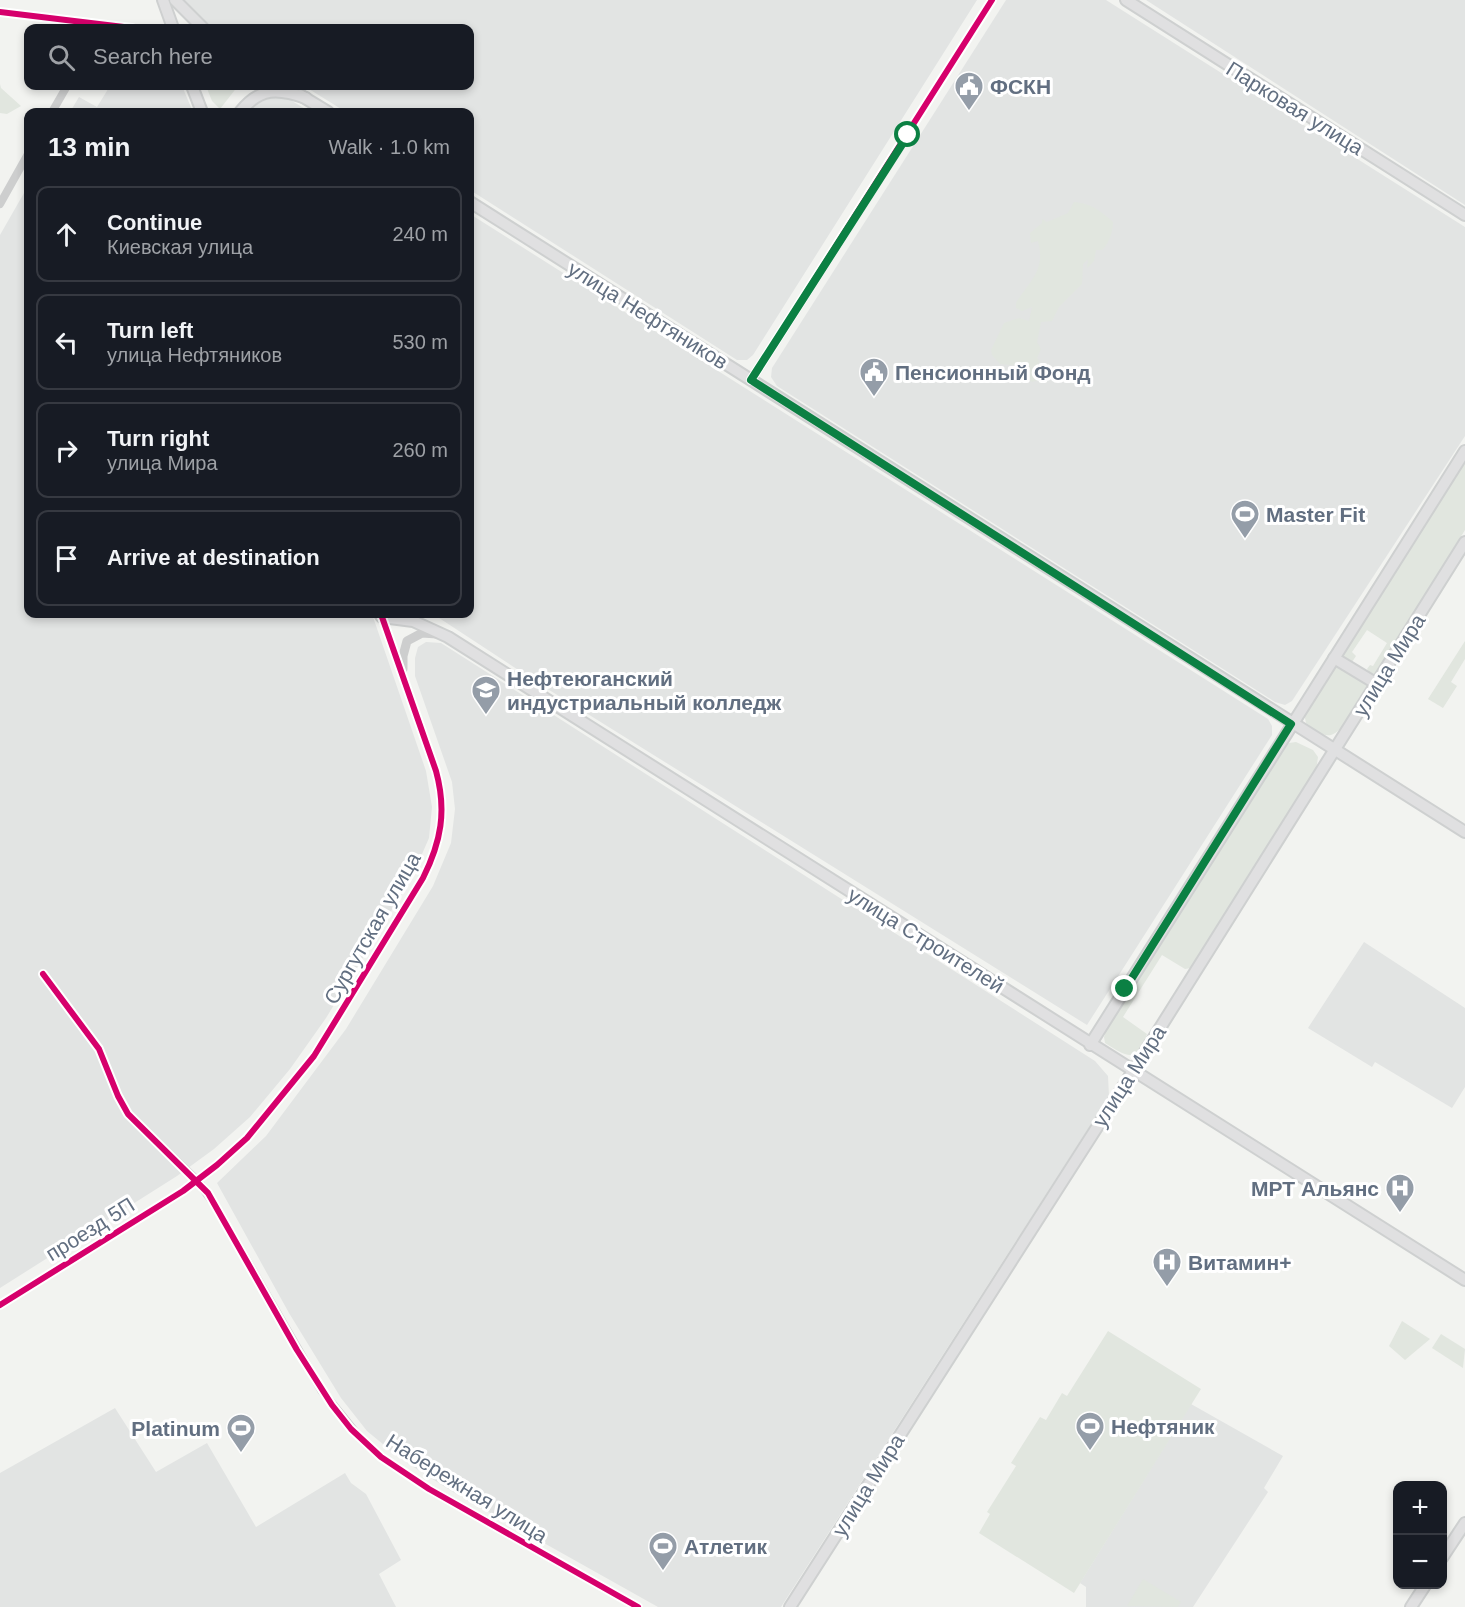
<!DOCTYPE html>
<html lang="en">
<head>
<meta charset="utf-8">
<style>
	body { margin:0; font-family:Helvetica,sans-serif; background:#242831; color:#f1f3f6 }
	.controls { position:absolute; right:18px; bottom:18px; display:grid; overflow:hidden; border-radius:12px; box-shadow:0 3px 9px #0003 }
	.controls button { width:54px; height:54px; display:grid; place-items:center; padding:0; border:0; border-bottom:2px solid #363941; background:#171b24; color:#f1f3f6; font:30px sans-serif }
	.stop { position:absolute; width:18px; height:18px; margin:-14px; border:4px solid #0b8043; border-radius:50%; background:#fff }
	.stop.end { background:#0b8043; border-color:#fff; box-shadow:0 2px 6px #0008 }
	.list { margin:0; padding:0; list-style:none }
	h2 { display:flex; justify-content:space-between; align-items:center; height:78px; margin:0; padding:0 24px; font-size:26px }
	h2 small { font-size:20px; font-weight:400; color:#9ea1a6 }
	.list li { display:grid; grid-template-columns:39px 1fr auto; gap:18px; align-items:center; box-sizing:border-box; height:96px; margin:0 12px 12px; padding:0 12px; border:2px solid #363941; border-radius:12px }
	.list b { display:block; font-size:22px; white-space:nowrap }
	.list p { margin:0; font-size:20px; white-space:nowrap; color:#9ea1a6 }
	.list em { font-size:20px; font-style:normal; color:#9ea1a6 }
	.icon { flex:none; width:33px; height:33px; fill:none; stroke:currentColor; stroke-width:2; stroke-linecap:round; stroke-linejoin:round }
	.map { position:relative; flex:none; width:1465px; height:1607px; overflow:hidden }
	.search { position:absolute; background:#171b24; box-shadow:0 3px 9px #0003; left:24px; top:24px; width:450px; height:66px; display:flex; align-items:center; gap:15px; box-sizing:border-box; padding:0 21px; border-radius:12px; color:#9ea1a6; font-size:22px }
	.panel { position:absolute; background:#171b24; box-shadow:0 3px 9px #0003; left:24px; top:108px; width:450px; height:510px; border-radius:12px }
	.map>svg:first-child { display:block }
</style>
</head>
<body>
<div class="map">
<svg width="1465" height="1607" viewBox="0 0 1465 1607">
	<rect width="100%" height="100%" fill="#f2f3f0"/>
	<!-- built -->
	<g fill="#e2e4e3">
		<path d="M182,0H977L753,355L747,360H737L470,190V112H346L304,86H470V28H213L198,20Z"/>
		<path d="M1006,0H1106L1465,227V436L1292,701L1285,705L1275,702L777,386L771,377L772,368Z"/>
		<path d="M1146,0H1465V205Z"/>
		<path d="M110,86H182L193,112H70L79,97L97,107Z"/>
		<path d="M284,96L310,112H248L263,99Z"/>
		<path d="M28,186V614H372L426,771L432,807L429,838L412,877L326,1018L290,1069L250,1117L214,1149L177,1176L0,1288V235Z"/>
		<path d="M470,214L1268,719L1272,726V735L1087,1025L538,683L433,614H470Z"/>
		<path d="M426,642L441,643L1095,1061L1108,1076L1109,1096L781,1607H658L453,1492L401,1459L367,1431L341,1398L289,1313L217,1183L266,1136L346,1029L433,886L451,843L455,809L452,782L415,676V658L418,647Z"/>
		<path d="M1364,942L1465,1008V1087L1452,1108L1375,1062L1372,1067L1308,1028Z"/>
		<path d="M1191,1404L1283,1456L1264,1488L1268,1492L1193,1607H1086V1587L1080,1583Z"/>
		<path d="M115,1408L156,1472L207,1443L256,1527L345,1473L351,1483L366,1494L401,1560L379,1574L396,1607H0V1473Z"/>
	</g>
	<!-- green -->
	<g fill="#e1e6df">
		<path d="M0,84L1,88L21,106L7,114L0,113Z"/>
		<path d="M206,86H238L220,109L212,101Z"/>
		<path d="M1074,202C1090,203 1101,211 1113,222C1113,231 1109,244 1102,250H1096L1094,261L1087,268L1088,259L1083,264L1082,284L1059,307L1052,321L1041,322L1037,342L1041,349L1037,358L1040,362L1037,365L1044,373L1039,380L1032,382L1020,373V366L1000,364L992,355L991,350L1004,323L1019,318L1029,321L1032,307L1022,311L1016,308V303C1030,280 1046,271 1038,241L1031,243L1030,233L1042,223V219L1047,222L1068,213Z"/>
		<path d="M1465,460V530L1376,673L1371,676L1367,669L1370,665L1373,666L1387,643L1367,630L1352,652L1356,656L1352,662L1346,661L1342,655Z"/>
		<path d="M1465,641V659L1451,682L1457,686L1443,708L1428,699Z"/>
		<path d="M1334,665L1368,686C1361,697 1344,732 1331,735C1322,737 1313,728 1306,723L1304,713Z"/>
		<path d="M1296,742L1313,750L1318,757L1316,771L1191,968L1185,969L1162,955L1123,1017L1147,1034C1137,1064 1127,1057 1105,1043L1104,1037L1107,1028L1277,756L1289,743Z"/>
		<path d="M1402,1321L1430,1339L1405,1360L1389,1346Z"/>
		<path d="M1108,1331L1201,1389L1074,1593L979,1533L990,1514L987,1512L1016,1466L1011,1463L1040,1417L1046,1420L1062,1393L1067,1396Z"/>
		<path d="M1441,1334L1465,1349L1463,1368L1432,1348Z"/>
		<path d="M1143,1579L1181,1602L1178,1607L1127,1606Z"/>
	</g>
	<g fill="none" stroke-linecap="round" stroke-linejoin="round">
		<!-- secondary casing -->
		<g stroke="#ced0d0" stroke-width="14">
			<g id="secondary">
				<path d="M163,0L173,28"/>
				<path d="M175,0L203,28"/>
				<path d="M1126,0L1465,215"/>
				<path d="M192,86L202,112"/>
				<path d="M300,95L328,112"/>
				<path d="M240,112C260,87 278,88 306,98"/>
				<path d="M470,202L1465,832"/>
				<path d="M380,614L382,617L413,621L448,637L1465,1280"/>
				<path d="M1334,658L1377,684"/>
				<path d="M1090,1045L1465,451"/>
				<path d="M1442,1558L1465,1523"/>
				<path d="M790,1607L1133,1071L1465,542"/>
				<path d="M1411,1607L1426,1584"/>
			</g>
		</g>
		<!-- minor -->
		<g stroke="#cdcece" stroke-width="8">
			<path d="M0,12L132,28"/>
			<path d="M52,112L67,86"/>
			<path d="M0,204L28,154"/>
			<path d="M751,380L992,0"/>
			<path d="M43,974L99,1049L118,1096L128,1114L197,1180"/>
		</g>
		<!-- tertiary -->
		<g stroke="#cdcece" stroke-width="9">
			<path d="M403,669V656L407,641L422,633L437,634"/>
			<path d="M197,1180L213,1202L322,1391L360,1438L381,1457L429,1489L638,1607"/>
			<path d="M0,1305L183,1191L217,1165L247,1138L314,1056L423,878C441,842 447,811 436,771L382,617"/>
		</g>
		<!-- secondary -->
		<use href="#secondary" stroke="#e0e0e1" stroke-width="10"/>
		<!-- cycleway casing -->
		<g stroke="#fff" stroke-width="10">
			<g id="cycleway">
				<path d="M0,12L132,28"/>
				<path d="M751,380L992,0"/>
				<path d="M43,974L99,1049L118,1096L128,1114L208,1193L297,1350L332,1405L351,1429L381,1457L429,1489L638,1607"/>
				<path d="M0,1305L183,1191L217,1165L247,1138L314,1056L423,878C441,842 447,811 436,771L382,617"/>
			</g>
		</g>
		<!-- cycleway -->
		<use href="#cycleway" stroke="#d6006c" stroke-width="6"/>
	</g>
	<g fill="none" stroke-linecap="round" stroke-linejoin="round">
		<!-- route -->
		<path stroke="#0b8043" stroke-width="8" d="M908,135L751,380L1291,724L1125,989"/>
	</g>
	<!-- icons -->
	<defs>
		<g id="civic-pin" transform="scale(1.5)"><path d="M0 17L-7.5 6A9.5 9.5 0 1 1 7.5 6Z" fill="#949da8" stroke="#fff"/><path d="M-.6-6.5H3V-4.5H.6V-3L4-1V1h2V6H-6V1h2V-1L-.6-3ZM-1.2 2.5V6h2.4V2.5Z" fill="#fff"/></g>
		<g id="stadium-pin" transform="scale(1.5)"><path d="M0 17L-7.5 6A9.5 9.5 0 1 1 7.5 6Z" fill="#949da8" stroke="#fff"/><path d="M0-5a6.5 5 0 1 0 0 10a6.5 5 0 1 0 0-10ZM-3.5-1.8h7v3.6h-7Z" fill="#fff"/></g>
		<g id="university-pin" transform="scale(1.5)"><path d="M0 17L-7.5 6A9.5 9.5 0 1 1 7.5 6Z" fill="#949da8" stroke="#fff"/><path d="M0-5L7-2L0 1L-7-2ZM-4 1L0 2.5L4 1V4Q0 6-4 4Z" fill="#fff"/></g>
		<g id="hospital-pin" transform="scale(1.5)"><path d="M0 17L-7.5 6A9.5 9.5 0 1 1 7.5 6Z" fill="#949da8" stroke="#fff"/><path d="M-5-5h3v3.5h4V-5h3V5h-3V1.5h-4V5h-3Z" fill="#fff"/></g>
	</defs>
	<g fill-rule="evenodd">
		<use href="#civic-pin" x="969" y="86"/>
		<use href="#civic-pin" x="874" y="372"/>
		<use href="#stadium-pin" x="1245" y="514"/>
		<use href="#university-pin" x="486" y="690"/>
		<use href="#hospital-pin" x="1400" y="1188"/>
		<use href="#hospital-pin" x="1167" y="1262"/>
		<use href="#stadium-pin" x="1090" y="1426"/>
		<use href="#stadium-pin" x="241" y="1428"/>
		<use href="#stadium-pin" x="663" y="1546"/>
	</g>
	<g text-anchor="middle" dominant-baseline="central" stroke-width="6" stroke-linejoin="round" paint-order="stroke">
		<!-- poi labels -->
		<g font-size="21" font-weight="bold" fill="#626f81" stroke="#fff" text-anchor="start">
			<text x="990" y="86">ФСКН</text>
			<text x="895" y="372">Пенсионный Фонд</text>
			<text x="1266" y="514">Master Fit</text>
			<text x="507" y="678">Нефтеюганский<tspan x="507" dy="24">индустриальный колледж</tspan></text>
			<text x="1379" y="1188" text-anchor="end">МРТ Альянс</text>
			<text x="1188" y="1262">Витамин+</text>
			<text x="1111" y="1426">Нефтяник</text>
			<text x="220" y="1428" text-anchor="end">Platinum</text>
			<text x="684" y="1546">Атлетик</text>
		</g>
		<!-- street labels -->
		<g font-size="21" fill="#626f81" stroke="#fff">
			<text transform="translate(1295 108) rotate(32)">Парковая улица</text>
			<text transform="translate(648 315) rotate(32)">улица Нефтяников</text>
			<text transform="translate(1389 665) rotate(-58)">улица Мира</text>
			<text transform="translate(372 928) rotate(-60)">Сургутская улица</text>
			<text transform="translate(926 940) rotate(32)">улица Строителей</text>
			<text transform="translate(1129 1076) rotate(-57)">улица Мира</text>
			<text transform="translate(90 1229) rotate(-32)">проезд 5П</text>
			<text transform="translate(868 1485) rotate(-58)">улица Мира</text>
			<text transform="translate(467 1488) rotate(32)">Набережная улица</text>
		</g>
	</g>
</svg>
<div class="controls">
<button>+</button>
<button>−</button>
</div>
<div class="stop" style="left:908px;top:135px"></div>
<div class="stop end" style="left:1125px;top:989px"></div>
<div class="search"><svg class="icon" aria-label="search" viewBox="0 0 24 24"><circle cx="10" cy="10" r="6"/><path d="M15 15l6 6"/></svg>Search here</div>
<section class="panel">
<h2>13 min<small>Walk · 1.0 km</small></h2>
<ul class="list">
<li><svg class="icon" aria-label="ahead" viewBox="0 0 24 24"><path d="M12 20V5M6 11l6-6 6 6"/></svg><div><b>Continue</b><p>Киевская улица</p></div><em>240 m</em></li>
<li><svg class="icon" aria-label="left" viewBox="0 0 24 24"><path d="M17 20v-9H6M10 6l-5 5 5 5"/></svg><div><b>Turn left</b><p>улица Нефтяников</p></div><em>530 m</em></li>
<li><svg class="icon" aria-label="right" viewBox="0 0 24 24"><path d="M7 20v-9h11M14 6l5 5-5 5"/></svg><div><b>Turn right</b><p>улица Мира</p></div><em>260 m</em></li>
<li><svg class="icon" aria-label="arrive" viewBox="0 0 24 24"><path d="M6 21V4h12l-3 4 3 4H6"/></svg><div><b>Arrive at destination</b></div></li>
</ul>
</section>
</div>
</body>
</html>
